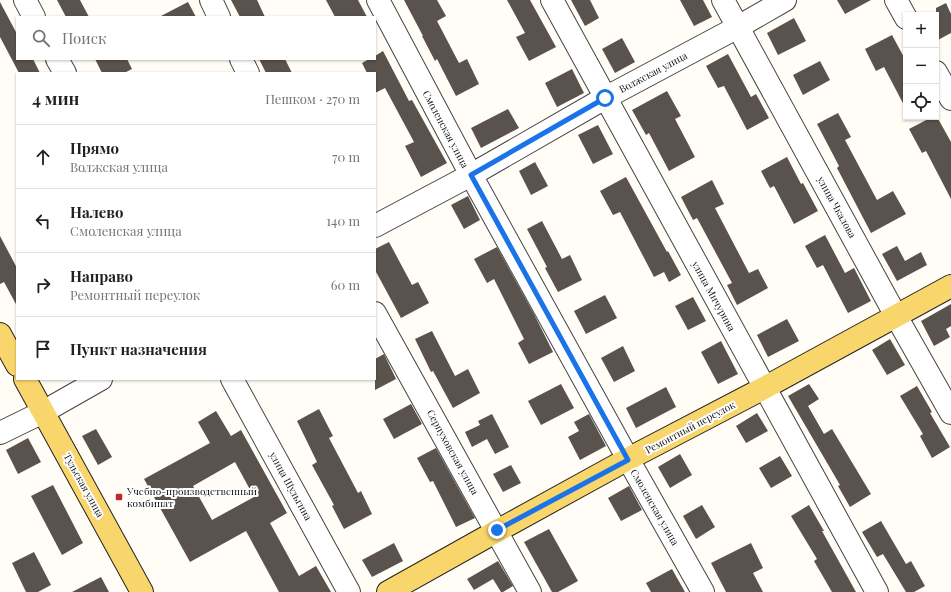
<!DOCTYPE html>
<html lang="ru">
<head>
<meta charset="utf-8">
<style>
	body { margin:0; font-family:"Playfair Display",serif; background:#f6f6f6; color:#202124 }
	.controls { position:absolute; right:12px; top:12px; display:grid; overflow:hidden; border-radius:0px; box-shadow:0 1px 3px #0004 }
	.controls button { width:36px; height:36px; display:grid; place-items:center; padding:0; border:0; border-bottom:1px solid #e0e0e0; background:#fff; color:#202124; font:20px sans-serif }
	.stop { position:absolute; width:12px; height:12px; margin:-9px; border:3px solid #1a73e8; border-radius:50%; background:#fff }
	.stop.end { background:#1a73e8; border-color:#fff; box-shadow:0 1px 4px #0008 }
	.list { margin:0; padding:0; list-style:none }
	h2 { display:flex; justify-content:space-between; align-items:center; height:52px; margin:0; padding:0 16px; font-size:17px }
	h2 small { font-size:13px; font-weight:400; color:#757577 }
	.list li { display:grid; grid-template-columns:26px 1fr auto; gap:12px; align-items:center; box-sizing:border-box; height:64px; padding:0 16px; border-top:1px solid #e0e0e0 }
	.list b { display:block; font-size:15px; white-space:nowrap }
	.list p { margin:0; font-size:13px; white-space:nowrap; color:#757577 }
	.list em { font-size:13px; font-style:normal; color:#757577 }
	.icon { flex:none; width:22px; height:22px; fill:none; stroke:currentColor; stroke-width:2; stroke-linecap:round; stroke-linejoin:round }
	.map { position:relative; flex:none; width:951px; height:592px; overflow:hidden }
	.search { position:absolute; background:#fff; box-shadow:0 1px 3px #0004; left:16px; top:16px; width:360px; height:44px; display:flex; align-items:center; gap:10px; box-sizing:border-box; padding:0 14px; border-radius:0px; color:#757577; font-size:15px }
	.panel { position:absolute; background:#fff; box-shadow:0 1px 3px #0004; left:16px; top:72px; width:360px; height:308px; border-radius:0px }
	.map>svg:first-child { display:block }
</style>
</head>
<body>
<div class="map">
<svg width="951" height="592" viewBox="0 0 951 592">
	<rect width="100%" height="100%" fill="#fffdf5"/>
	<!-- building -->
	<g fill="#5a524d" fill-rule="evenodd">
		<path d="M57,0H80L89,17H66Z"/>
		<path d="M231,0H257L265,17H240Z"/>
		<path d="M326,0H358L367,17H335Z"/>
		<path d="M404,0H437L446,16L437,21L459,63L467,59L479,84L456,96L437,59L435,61L422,36H423Z"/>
		<path d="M507,0H530L556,47L529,61L516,37L525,33Z"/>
		<path d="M571,0H590L599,18L585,26Z"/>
		<path d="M680,0H703L712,17L694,26Z"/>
		<path d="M837,0H871L845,14Z"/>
		<path d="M0,2L17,34V59H33L40,73H19L0,37Z"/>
		<path d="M188,2L196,17H159Z"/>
		<path d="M946,3L951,14V33L936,41V8Z"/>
		<path d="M794,18L806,41L778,55L767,33Z"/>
		<path d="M892,35L906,61V109L884,67L876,71L865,49Z"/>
		<path d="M622,38L635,62L615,73L602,49Z"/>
		<path d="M383,51L409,101L412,100L447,163L421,177L405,146L414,142L385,88L375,93V73H367L362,63L369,59H375V56Z"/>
		<path d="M728,54L751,97L756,94L769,118L747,130L724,86L718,88L706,66Z"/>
		<path d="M95,59H127L132,69L124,73H102Z"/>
		<path d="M259,59H285L292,73H266Z"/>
		<path d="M820,61L830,80L803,95L793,75Z"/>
		<path d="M572,69L584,93L557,107L545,83Z"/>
		<path d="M667,91L681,116L675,119L695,157L669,171L649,133L646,135L632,110Z"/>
		<path d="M508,109L519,128L481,148L471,128Z"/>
		<path d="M838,113L851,137L845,140L877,200L893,191L906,214L871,233L837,168L839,166L817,124Z"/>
		<path d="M936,115L951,142V199L926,151L922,153L909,129L932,117H936Z"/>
		<path d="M598,125L613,154L593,164L578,135Z"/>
		<path d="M787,157L801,184L803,183L818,211L794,224L774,186L770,188L761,171Z"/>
		<path d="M535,162L548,186L531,195L519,171Z"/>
		<path d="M626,177L667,252L668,251L681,275L669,282L664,272L654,277L620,212L613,215L600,191Z"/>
		<path d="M712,180L724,204L715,208L749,273L758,269L768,288L737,305L727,285L732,283L697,218L693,220L681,197Z"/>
		<path d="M468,196L480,220L464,229L451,205Z"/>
		<path d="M542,221L562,259L570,255L582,280L558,292L545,268L547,267L527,229Z"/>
		<path d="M825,235L845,273L854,268L871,301L848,313L823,265L817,268L805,246Z"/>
		<path d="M0,236L17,268V306L4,282L0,284Z"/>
		<path d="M389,242L412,285L418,282L429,303L401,318L375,270V249Z"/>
		<path d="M897,246L905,261L921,252L927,265L897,281L882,254Z"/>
		<path d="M497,247L534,314L553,352L529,364L518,343L524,339L494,279L487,283L474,259Z"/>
		<path d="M605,295L617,318L586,334L574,311Z"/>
		<path d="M693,297L706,321L688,330L675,306Z"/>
		<path d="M951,304V326L946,329L950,337L934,346L921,321Z"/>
		<path d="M787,319L799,341L768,357L757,335Z"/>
		<path d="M432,331L455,376L468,369L480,393L453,408L433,371L431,372L415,339Z"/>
		<path d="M890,339L905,365L887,375L872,350Z"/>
		<path d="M721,341L738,374L718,384L701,352Z"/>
		<path d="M623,346L635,371L614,382L601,358Z"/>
		<path d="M384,354L396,379L375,390V359Z"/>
		<path d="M561,384L574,408L541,425L528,401Z"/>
		<path d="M809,384L819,399L808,406L824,434L832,429L871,494L850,507L838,486L840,485L788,396Z"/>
		<path d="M917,386L932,412L930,413L950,447L932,458L920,436L923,434L900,396Z"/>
		<path d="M666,387L676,407L636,428L626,408Z"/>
		<path d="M411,404L422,424L394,439L383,419Z"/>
		<path d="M319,409L333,436L329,438L358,493L361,491L372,514L344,529L332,506L334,505L312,465L317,462L297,421Z"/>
		<path d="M216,411L231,436L241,430L287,513L270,523L299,576L316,566L331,592H279L246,531L190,562L144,479L210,443L198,422ZM235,462L254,497L212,520L193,486Z"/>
		<path d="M757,413L768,431L746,443L736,426Z"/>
		<path d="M492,414L509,447L495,454L487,439L472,447L465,432L480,425L478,421Z"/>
		<path d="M589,414L606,446L580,460L568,437L579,431L574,422Z"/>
		<path d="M96,429L112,457L98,465L82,436Z"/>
		<path d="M28,438L41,462L18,474L6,450Z"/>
		<path d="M436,448L475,518L456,527L433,481L430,482L417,458Z"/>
		<path d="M680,454L692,475L670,488L658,467Z"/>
		<path d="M780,456L792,476L771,488L759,468Z"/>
		<path d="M511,465L521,483L503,492L493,474Z"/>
		<path d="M53,485L83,543L62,555L31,496Z"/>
		<path d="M629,486L642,510L621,521L608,498Z"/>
		<path d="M702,505L715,527L696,539L683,516Z"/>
		<path d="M809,505L824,531H822L856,592H832L814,561L817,559L791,516Z"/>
		<path d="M881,521L906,564L911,561L925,586L914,592H906L883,554L877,557L862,532Z"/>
		<path d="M549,529L578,581L558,592H552L524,542Z"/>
		<path d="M394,543L403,561L372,577L362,560Z"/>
		<path d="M751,543L763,568L753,573L763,592H726L711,563Z"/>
		<path d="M34,552L51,585L38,592H26L12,563Z"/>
		<path d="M498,561L513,586L503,592H501L493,579L474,590L467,579Z"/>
		<path d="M672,569L685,592H651L646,583Z"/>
		<path d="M101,577L109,592H72Z"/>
	</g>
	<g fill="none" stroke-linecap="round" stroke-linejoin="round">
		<!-- minor casing -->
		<g stroke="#444" stroke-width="24">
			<g id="minor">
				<path d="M25,0L34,17"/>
				<path d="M211,0L219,17"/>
				<path d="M378,0L471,175L628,459L703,592"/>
				<path d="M552,0L877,592"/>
				<path d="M723,0L896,316L951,413"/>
				<path d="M896,0L906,18"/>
				<path d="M57,59L65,73"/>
				<path d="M241,59L248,73"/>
				<path d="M936,72L951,99"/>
				<path d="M375,226L471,175L605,98L738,27L785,0"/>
				<path d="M375,313L530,592"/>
				<path d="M232,379L349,592"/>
				<path d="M0,433L43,412L101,379"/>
			</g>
		</g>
		<!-- major casing -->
		<g stroke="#222" stroke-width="24">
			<g id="major">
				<path d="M0,334L17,365"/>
				<path d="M25,379L142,592"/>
				<path d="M388,592L497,531L628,459L764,388L951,286"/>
			</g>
		</g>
		<!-- minor -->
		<use href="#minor" stroke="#fff" stroke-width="22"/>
		<!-- major -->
		<use href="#major" stroke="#f9d66b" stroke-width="22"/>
	</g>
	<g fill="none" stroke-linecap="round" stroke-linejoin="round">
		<!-- route -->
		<path stroke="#1a73e8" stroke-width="5" d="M497,530L628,460L471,175L605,98"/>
	</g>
	<!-- markers -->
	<rect fill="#c4262e" stroke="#fff" stroke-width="1.5" x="115" y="493" width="8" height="8" rx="2"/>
	<g text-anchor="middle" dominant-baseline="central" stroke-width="4" stroke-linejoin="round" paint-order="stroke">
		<!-- street labels -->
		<g font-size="10" fill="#111" stroke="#fff">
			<text transform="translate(653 72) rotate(-28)">Волжская улица</text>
			<text transform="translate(446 129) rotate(62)">Смоленская улица</text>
			<text transform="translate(837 207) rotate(61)">улица Чкалова</text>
			<text transform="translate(714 296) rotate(61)">улица Мичурина</text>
			<text transform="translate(690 427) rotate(-28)">Ремонтный переулок</text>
			<text transform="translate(453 452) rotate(61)">Серпуховская улица</text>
			<text transform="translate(84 485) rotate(61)">Тульская улица</text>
			<text transform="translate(291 486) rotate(61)">улица Шульгина</text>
			<text transform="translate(655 507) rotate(60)">Смоленская улица</text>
		</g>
		<!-- poi labels -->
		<g font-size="10" fill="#111" stroke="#fff" text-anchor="start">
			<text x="127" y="491">Учебно-производственный<tspan x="127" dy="12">комбинат</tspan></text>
		</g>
	</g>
</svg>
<div class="controls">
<button>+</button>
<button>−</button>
<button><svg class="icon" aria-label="locate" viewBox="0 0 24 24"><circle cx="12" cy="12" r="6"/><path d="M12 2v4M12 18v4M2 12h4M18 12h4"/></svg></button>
</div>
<div class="stop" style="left:605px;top:98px"></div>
<div class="stop end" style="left:497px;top:530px"></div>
<div class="search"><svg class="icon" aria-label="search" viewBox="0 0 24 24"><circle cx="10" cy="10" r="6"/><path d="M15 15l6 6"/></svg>Поиск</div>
<section class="panel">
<h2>4 мин<small>Пешком · 270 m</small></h2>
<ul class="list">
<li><svg class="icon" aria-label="ahead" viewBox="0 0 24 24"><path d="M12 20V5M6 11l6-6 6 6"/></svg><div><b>Прямо</b><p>Волжская улица</p></div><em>70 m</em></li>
<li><svg class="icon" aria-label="left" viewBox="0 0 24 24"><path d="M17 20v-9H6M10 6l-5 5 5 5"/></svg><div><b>Налево</b><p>Смоленская улица</p></div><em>140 m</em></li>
<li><svg class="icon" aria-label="right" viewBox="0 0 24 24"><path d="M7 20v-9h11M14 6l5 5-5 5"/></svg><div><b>Направо</b><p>Ремонтный переулок</p></div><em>60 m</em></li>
<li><svg class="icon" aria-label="arrive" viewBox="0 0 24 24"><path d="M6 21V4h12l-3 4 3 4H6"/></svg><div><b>Пункт назначения</b></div></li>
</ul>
</section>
</div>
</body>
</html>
